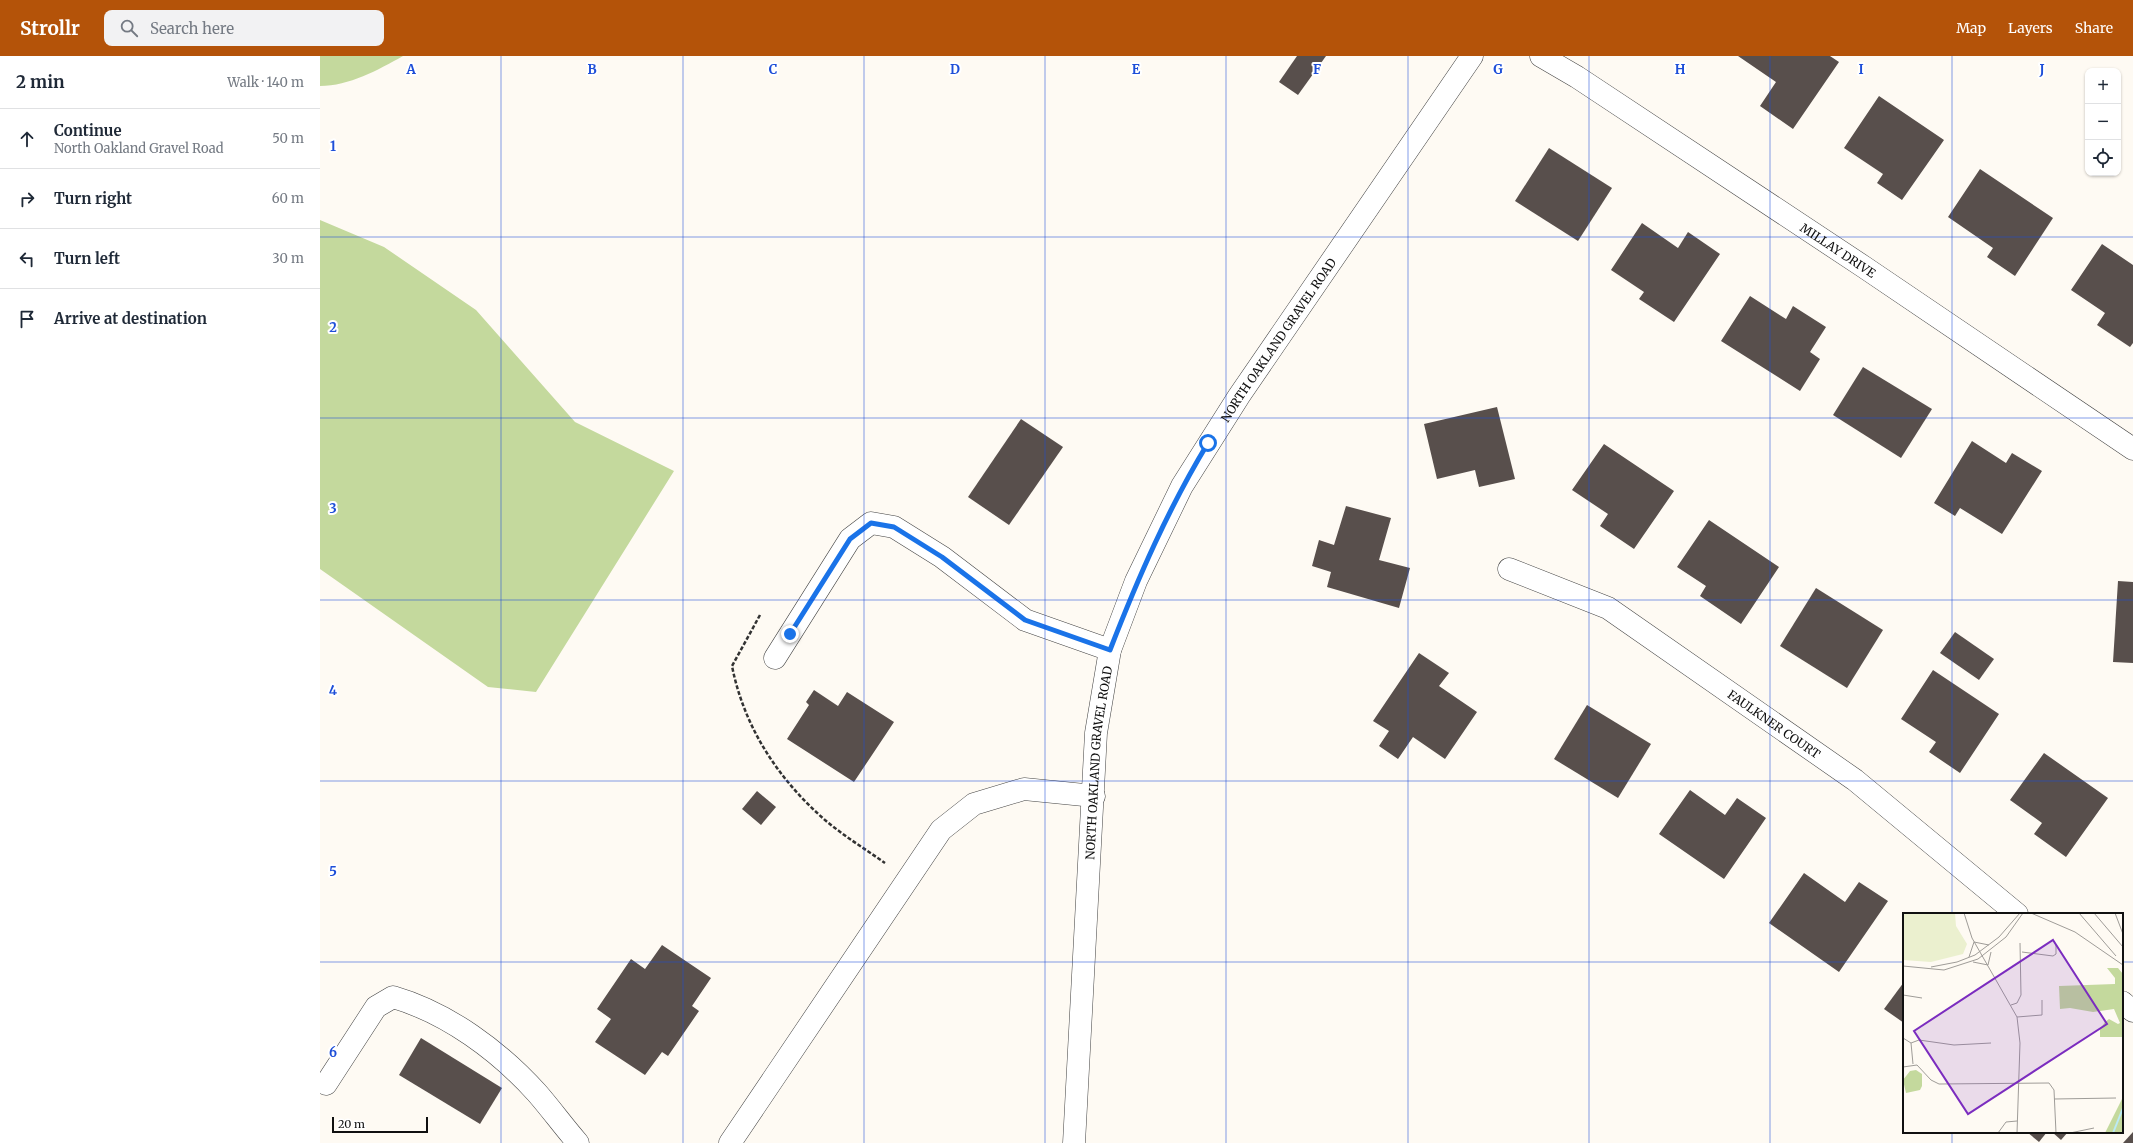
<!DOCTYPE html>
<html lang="en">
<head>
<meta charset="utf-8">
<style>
	body { margin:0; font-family:Merriweather,serif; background:#f2f2f3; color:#1f2937 }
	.controls { position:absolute; right:12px; top:12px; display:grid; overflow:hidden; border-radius:8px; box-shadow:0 1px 3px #0004 }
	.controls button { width:36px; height:36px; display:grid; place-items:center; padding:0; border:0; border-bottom:1px solid #e0e1e3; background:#fff; color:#1f2937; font:20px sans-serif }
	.scale { position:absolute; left:12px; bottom:10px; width:96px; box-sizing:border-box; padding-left:4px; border:2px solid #101010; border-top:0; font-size:11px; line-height:14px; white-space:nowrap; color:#101010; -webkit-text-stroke:3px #fff; paint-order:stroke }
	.stop { position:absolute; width:12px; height:12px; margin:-9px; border:3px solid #1a73e8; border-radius:50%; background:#fff }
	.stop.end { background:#1a73e8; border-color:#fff; box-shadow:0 1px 4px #0008 }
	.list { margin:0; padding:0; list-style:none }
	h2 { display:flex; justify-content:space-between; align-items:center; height:52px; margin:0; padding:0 16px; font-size:17px }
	h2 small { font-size:13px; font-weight:400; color:#747a83 }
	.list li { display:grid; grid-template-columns:26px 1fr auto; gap:12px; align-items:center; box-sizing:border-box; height:60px; padding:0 16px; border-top:1px solid #e0e1e3 }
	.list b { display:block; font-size:15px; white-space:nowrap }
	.list p { margin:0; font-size:13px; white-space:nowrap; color:#747a83 }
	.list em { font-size:13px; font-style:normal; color:#747a83 }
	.icon { flex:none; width:22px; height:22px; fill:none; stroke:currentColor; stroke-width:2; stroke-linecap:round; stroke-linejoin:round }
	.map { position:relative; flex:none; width:1813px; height:1087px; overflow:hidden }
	header { display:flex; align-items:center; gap:24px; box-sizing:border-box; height:56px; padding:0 20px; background:#b45309; color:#fff }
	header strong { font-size:19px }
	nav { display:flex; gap:22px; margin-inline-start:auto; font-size:14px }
	.search { width:280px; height:36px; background:#f2f2f3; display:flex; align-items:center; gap:10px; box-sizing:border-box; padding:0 14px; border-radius:8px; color:#747a83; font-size:15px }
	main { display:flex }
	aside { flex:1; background:#fff }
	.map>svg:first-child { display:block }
</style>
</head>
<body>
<header>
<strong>Strollr</strong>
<div class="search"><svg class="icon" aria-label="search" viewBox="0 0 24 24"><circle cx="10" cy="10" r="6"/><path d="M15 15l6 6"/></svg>Search here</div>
<nav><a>Map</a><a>Layers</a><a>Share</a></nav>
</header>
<main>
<aside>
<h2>2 min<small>Walk · 140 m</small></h2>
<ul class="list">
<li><svg class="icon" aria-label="ahead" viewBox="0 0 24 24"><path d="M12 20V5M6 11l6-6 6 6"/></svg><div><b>Continue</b><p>North Oakland Gravel Road</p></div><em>50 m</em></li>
<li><svg class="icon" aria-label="right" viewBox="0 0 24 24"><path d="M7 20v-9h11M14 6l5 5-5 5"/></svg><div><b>Turn right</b></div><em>60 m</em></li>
<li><svg class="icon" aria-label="left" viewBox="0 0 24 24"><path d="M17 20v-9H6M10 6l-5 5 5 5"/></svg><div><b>Turn left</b></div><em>30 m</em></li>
<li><svg class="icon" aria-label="arrive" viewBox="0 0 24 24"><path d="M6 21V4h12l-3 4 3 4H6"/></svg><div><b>Arrive at destination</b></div></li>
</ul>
</aside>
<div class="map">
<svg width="1813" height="1087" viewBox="0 0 1813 1087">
	<rect width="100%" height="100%" fill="#fefaf3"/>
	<!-- forest -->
	<g fill="#c4d99d">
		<path d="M0,0H83C58,14 29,30 0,30Z"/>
		<path d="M0,164L64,191L156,254L255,366L354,415L216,636L168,631L0,513Z"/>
	</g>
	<!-- building -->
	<g fill="#584f4c">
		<path d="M977,0H1006L978,39L959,26Z"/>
		<path d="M1418,0H1510L1519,6L1473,73L1440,50L1456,26Z"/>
		<path d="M1559,40L1624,84L1582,144L1557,127L1563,118L1524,92Z"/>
		<path d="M1229,92L1292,132L1258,185L1195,145Z"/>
		<path d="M1660,113L1733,162L1695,220L1667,201L1673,192L1628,161Z"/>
		<path d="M1322,167L1358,192L1368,176L1400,198L1354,266L1319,243L1324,236L1291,214Z"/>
		<path d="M1782,188L1813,209V287L1810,291L1777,269L1785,257L1751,234Z"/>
		<path d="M1430,240L1466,263L1473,250L1506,271L1490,296L1500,303L1480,335L1401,285Z"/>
		<path d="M1543,311L1612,353L1581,402L1513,359Z"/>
		<path d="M1177,351L1195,423L1159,431L1155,414L1117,423L1104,368Z"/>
		<path d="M701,363L743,391L689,469L648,441Z"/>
		<path d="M1652,385L1686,407L1692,397L1722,415L1682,478L1640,452L1635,460L1614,447Z"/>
		<path d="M1284,388L1354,435L1314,493L1280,470L1288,458L1252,434Z"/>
		<path d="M1026,450L1071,462L1059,504L1090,512L1079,552L1007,531L1011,516L992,510L999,484L1014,489Z"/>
		<path d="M1389,464L1459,511L1421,568L1380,540L1386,530L1357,511Z"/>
		<path d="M1798,525L1813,526V607L1793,606Z"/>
		<path d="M1496,532L1563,574L1527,632L1460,590Z"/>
		<path d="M1635,576L1674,603L1659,624L1620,597Z"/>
		<path d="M1099,597L1129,617L1119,630L1157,656L1125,703L1093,681L1078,703L1059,690L1069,675L1053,665Z"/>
		<path d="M1613,614L1679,658L1640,717L1609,696L1616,686L1581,663Z"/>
		<path d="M494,634L518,650L527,636L574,666L534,726L467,683L489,649L486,646Z"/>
		<path d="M1267,649L1331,688L1298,742L1234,703Z"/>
		<path d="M1724,697L1788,742L1746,801L1714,778L1722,767L1690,744Z"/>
		<path d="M1370,734L1405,759L1417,742L1446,762L1404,823L1339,778Z"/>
		<path d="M437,735L456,751L441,769L422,753Z"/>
		<path d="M1484,817L1525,846L1539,826L1568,845L1519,916L1449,867Z"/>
		<path d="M342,889L391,922L372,950L379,955L348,1000L342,996L325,1019L275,986L291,963L277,953L311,903L325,913Z"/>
		<path d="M1584,926V967L1564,953Z"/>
		<path d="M101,982L182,1032L160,1068L79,1019Z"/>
		<path d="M1707,1076H1727L1719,1086Z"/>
		<path d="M1732,1076H1748L1741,1084Z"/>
		<path d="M1813,1076V1087H1803Z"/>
	</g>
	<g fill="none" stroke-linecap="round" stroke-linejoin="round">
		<!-- minor casing -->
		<g stroke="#434343" stroke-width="23">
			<g id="minor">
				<path id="s1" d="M1221,0L1257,21L1544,211L1813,393"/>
				<path id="s2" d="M1189,513L1288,552L1535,724L1697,858"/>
				<path d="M455,602L530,483L551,467L574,471L622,501L705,564L790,594"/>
				<path d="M1802,946L1813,955"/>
				<path d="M6,1028L56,951L73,941C128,957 179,995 217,1037C231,1053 244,1071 258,1087"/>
				<path d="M410,1087L621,774L654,748L704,733L774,740"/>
				<path id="s3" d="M754,1087L776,677L790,594L816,525L862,430L919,340L1152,0"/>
			</g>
		</g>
		<!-- path -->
		<path stroke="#323232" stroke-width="2.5" stroke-dasharray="4 2" stroke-linecap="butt" d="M440,559L412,610C424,671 458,723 505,764C524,780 545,793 565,807"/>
		<!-- minor -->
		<use href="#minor" stroke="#fff" stroke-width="22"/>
	</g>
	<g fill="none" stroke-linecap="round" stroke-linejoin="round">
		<!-- route -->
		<path stroke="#1a73e8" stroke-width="5" d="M470,578L530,483L551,467L574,471L622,501L705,564L790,594C818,522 848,453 888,387"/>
	</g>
	<!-- grid -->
	<path fill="none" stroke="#1d4ed8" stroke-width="1" stroke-opacity="0.55" d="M181,0V1087M363,0V1087M544,0V1087M725,0V1087M906,0V1087M1088,0V1087M1269,0V1087M1450,0V1087M1632,0V858M0,181H1813M0,362H1813M0,544H1813M0,725H1813M0,906H1584M1802,906H1813M1632,1076V1087"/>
	<g text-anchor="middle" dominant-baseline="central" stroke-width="4" stroke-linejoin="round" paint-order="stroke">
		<!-- street labels -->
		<g font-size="12" fill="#101010" stroke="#fff">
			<text stroke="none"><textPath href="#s1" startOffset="355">MILLAY DRIVE</textPath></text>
			<text stroke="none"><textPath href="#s3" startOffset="849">NORTH OAKLAND GRAVEL ROAD</textPath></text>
			<text stroke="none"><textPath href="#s2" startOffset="309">FAULKNER COURT</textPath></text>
			<text stroke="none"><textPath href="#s3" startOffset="381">NORTH OAKLAND GRAVEL ROAD</textPath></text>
		</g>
	</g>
	<!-- overview -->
	<g transform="translate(1583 857)">
		<rect width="220" height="220" fill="#fefaf3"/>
		<path d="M204,55H215L220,61V124H197V116L202,109L206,106L215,111L217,110L211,96L190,99L167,95L157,96L156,73L212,71V65ZM13,157L19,161V173L17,177L3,180L0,167L7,158ZM220,184V220H202Z" fill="#c4d99d"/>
		<path d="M0,0H52L53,13L64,31L60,41L28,49L0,47Z" fill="#ebf0cf"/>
		<path fill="none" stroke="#baeaf4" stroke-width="2" d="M210,220L220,195"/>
		<path fill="none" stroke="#9f9c98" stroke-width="1" d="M61,0L69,25L114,104L117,130L114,220M128,0L172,19L220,52M176,0L213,43M191,0L220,34M212,0L220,21M119,39L150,43L153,41V32M66,44L71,29L86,32M70,49L85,52L88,39M0,53L41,57L75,46L103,24L120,0M28,54L54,49L72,42L96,24L117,0M0,82L19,85M108,92L114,90L118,82L117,30M114,104L139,102V87M0,125L8,130L10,151M8,130L16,127L51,132L88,130M0,154L14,152L28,167L36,171L146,170L151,177L153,220M151,186L213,185M95,220L103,209L114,208M167,220L191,215"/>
		<path fill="#7b2cbf" fill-opacity="0.15" stroke="#7b2cbf" stroke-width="2" d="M150,27L204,111L65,201L11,118Z"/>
		<rect width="220" height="220" fill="none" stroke="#101010" stroke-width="2"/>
	</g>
	<g font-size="13" text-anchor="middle" font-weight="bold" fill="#1d4ed8" stroke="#fff" stroke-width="4" stroke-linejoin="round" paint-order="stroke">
		<text x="91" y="18">A</text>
		<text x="272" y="18">B</text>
		<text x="453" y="18">C</text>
		<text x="635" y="18">D</text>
		<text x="816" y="18">E</text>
		<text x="997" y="18">F</text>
		<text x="1178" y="18">G</text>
		<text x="1360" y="18">H</text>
		<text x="1541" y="18">I</text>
		<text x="1722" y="18">J</text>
		<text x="13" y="95">1</text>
		<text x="13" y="276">2</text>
		<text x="13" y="457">3</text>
		<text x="13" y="639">4</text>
		<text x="13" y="820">5</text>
		<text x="13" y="1001">6</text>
	</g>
</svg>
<div class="controls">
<button>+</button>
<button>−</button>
<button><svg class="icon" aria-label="locate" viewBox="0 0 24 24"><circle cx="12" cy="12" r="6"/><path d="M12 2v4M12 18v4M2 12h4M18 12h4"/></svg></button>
</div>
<div class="scale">20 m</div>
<div class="stop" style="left:888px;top:387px"></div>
<div class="stop end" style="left:470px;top:578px"></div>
</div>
</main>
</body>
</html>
